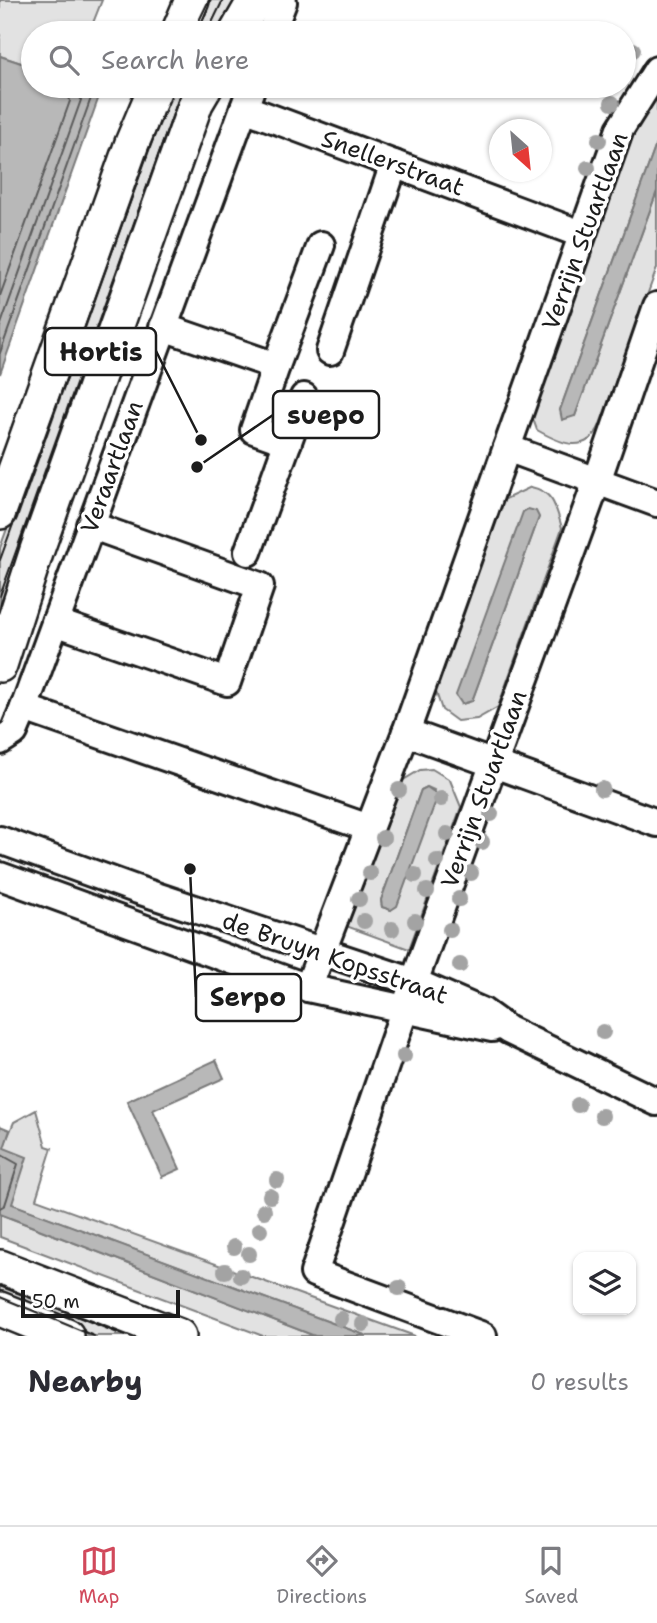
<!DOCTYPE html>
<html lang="en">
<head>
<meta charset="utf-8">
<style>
	body { margin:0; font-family:"Shantell Sans",sans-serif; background:#f2f2f3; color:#2b2b33 }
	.controls { position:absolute; right:21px; bottom:21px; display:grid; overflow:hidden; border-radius:14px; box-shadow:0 2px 5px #0004 }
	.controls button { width:63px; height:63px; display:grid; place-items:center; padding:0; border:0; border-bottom:2px solid #e1e1e2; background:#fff; color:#2b2b33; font:35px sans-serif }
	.compass { position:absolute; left:489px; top:119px; width:63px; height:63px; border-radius:50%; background:#fff; box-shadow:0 2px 5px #0004; rotate:153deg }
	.scale { position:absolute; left:21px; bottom:18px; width:159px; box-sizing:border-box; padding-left:7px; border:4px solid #1c1c1c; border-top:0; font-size:19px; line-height:24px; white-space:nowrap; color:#1c1c1c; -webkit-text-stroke:5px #fff; paint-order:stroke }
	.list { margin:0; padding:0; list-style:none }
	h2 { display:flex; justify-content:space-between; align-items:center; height:91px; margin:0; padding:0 28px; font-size:30px }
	h2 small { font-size:23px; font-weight:400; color:#7c7c81 }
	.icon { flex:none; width:38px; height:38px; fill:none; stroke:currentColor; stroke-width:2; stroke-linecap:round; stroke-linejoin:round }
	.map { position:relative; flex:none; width:657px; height:1336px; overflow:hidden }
	.search { position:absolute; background:#fff; box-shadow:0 2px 5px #0004; left:21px; right:21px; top:21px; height:77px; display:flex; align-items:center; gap:18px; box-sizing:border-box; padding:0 24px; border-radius:38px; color:#7c7c81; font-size:26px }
	.sheet { height:189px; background:#fff }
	nav { display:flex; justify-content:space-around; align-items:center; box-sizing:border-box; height:98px; border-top:2px solid #e1e1e2; background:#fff; font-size:19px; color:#7c7c81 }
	nav a { display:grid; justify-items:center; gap:4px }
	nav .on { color:#d1495b }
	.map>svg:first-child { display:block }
</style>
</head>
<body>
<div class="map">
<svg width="657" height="1336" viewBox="0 0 657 1336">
	<rect width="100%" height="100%" fill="#fff"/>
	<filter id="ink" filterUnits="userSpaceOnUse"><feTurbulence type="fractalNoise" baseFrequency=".0143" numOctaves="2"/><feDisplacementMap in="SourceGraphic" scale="14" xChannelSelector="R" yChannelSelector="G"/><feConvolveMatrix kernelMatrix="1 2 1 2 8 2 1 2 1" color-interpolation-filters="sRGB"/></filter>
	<g filter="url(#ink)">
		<!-- green -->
		<g fill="#e2e2e2" stroke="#7f7f7f" stroke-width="2" fill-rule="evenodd">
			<path d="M0,0H102L89,33H33V67L0,56Z"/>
			<path d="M204,0H236L220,33H189Z"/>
			<path d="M168,86H197L0,618V548Z"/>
			<path d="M657,88V142L560,410L575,416L657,191V268L599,427C585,455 560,443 537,430L532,416L628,135Z"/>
			<path d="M531,487C554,492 556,508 562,528L498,707L477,719L457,721L442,710L436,692L432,690L501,501ZM539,517L472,701L462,704Z"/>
			<path d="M432,769L450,780L461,807L409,949L346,926L397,784L420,770ZM427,787L434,790L391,910L382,907L381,900L421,790Z"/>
			<path d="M36,1110L46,1146L52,1148L36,1199L415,1336H367L11,1204L3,1148L14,1122Z"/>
			<path d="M0,1214L315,1336H263L0,1237Z"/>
			<path d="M0,1277L169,1336H84L0,1303Z"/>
		</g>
		<!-- water -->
		<g fill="#b8b8b8" stroke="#7a7a7a" stroke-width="2">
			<path d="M0,56L33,67V86H85L101,91L0,374Z"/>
			<path d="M657,142V191L575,416L562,420L560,410Z"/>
			<path d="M528,509L536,511L539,517L472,701L462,704L456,695L523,512Z"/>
			<path d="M427,787L438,795L397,906L391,910L382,907L381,900L421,790Z"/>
			<path d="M216,1060L224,1078L153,1110L180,1169L162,1177L127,1101Z"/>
			<path d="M0,1126L10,1130L4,1148L27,1157L12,1204L367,1336H315L0,1214Z"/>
		</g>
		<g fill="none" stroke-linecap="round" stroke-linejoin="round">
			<!-- shore -->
			<g stroke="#5a5a5a" stroke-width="2">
				<path d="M0,296L70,101L67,86"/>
				<path d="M0,327L81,100L78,86"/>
				<path d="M0,353L91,98L87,86"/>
				<path d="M0,1154L18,1164L5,1205L0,1208"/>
			</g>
			<!-- minor casing -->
			<g stroke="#1c1c1c" stroke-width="32">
				<g id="minor">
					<path d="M271,33L283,2"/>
					<path d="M244,108L581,234"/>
					<path d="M163,327L276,366L254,430L288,442"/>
					<path d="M330,351L394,164"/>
					<path d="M276,366L321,245"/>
					<path d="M507,448L657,503"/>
					<path d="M248,552L304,397"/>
					<path d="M55,622L227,682L260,586L90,525"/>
					<path d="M24,708L369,828"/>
					<path d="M406,732L657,823"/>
					<path d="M0,741L14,732L24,708L252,86"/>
					<path d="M0,840L138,890L414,982L483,1012L508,1030L657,1102"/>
					<path d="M0,876L308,988L492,1028"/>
					<path d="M308,988L406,732L620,129L657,70"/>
					<path d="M483,1336L314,1273L414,982L597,481L657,306"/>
				</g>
			</g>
			<!-- major casing -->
			<g stroke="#1c1c1c" stroke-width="38">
				<g id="major">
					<path d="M178,33L192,0"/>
					<path d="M236,33L255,0"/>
					<path d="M0,512L132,143L156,86"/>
					<path d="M0,665L37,550L196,103L206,86"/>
					<path d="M0,1267L179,1336"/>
					<path d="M0,1309L67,1336"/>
				</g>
			</g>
			<!-- minor -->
			<use href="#minor" stroke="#fff" stroke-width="26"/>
			<!-- major -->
			<use href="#major" stroke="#fff" stroke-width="33"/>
			<!-- tram -->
			<g stroke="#1c1c1c" stroke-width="2">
				<path d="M193,33L209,0"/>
				<path d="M207,33L223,0"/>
				<path d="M0,560L163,112"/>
				<path d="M0,596L183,86"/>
				<path d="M0,1285L125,1336"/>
				<path d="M0,1297L94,1336"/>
			</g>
		</g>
		<!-- trees -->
		<g fill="#a3a3a3">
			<circle cx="633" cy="50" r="8"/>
			<circle cx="612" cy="103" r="8"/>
			<circle cx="599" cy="140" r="8"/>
			<circle cx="588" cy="168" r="8"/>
			<circle cx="602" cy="789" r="8"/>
			<circle cx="399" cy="790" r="8"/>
			<circle cx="441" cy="799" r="8"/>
			<circle cx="491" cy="814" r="8"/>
			<circle cx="447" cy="834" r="8"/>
			<circle cx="383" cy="838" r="8"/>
			<circle cx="482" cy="842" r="8"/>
			<circle cx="437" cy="861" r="8"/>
			<circle cx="370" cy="873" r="8"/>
			<circle cx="471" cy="873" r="8"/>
			<circle cx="415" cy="875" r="8"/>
			<circle cx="427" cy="891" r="8"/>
			<circle cx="359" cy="899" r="8"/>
			<circle cx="459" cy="899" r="8"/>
			<circle cx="364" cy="921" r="8"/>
			<circle cx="415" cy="921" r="8"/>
			<circle cx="392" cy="929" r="8"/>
			<circle cx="450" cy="930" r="8"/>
			<circle cx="460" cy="965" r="8"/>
			<circle cx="603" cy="1032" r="8"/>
			<circle cx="404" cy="1056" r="8"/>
			<circle cx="578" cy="1105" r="8"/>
			<circle cx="602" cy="1116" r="8"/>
			<circle cx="277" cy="1180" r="8"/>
			<circle cx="270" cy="1196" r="8"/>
			<circle cx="264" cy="1211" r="8"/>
			<circle cx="260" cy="1230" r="8"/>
			<circle cx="234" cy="1247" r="8"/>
			<circle cx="249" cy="1254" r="8"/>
			<circle cx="225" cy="1271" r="8"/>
			<circle cx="241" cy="1276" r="8"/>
			<circle cx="399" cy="1288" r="8"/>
			<circle cx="341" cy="1319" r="8"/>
			<circle cx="363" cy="1324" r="8"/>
		</g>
	</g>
	<g text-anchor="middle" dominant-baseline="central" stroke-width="7" stroke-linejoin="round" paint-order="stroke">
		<!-- street labels -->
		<g font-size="24" fill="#1c1c1c" stroke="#fff">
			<text transform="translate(393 163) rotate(20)">Snellerstraat</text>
			<text transform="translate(585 231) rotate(-70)">Verrijn Stuartlaan</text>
			<text transform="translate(112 467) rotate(-70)">Veraartlaan</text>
			<text transform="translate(484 789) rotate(-70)">Verrijn Stuartlaan</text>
			<text transform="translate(335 958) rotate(19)">de Bruyn Kopsstraat</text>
		</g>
	</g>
	<!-- callouts -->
	<path fill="none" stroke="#1c1c1c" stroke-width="2.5" d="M201 440L156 351M197 467L273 415M190 869L196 997"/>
	<g fill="#1c1c1c" stroke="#fff" stroke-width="2.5">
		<circle cx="201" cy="440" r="7"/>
		<circle cx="197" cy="467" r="7"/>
		<circle cx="190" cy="869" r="7"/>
	</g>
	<g fill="#fff" stroke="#1c1c1c" stroke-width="2.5">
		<rect x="45" y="328" width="111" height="47" rx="7"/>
		<rect x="273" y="391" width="106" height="47" rx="7"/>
		<rect x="196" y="974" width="105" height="47" rx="7"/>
	</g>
	<g font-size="26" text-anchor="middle" font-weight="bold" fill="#1c1c1c">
		<text x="101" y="361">Hortis</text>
		<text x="326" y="424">suepo</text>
		<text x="248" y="1006">Serpo</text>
	</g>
</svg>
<div class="controls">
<button><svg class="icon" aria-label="layers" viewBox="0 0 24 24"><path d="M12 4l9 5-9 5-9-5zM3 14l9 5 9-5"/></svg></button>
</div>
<svg class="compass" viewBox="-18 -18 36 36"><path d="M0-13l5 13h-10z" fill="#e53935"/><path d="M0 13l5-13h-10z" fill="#7c7c81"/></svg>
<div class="scale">50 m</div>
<div class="search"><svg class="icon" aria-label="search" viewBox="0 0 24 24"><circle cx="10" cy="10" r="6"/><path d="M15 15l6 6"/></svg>Search here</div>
</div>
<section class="sheet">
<h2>Nearby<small>0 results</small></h2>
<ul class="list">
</ul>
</section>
<nav>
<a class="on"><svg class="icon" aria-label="map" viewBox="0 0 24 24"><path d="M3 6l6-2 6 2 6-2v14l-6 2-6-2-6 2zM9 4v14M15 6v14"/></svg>Map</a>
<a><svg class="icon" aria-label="directions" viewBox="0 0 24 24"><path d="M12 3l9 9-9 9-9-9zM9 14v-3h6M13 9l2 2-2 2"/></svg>Directions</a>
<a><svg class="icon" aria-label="saved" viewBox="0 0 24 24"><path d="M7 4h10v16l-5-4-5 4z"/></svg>Saved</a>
</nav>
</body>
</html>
